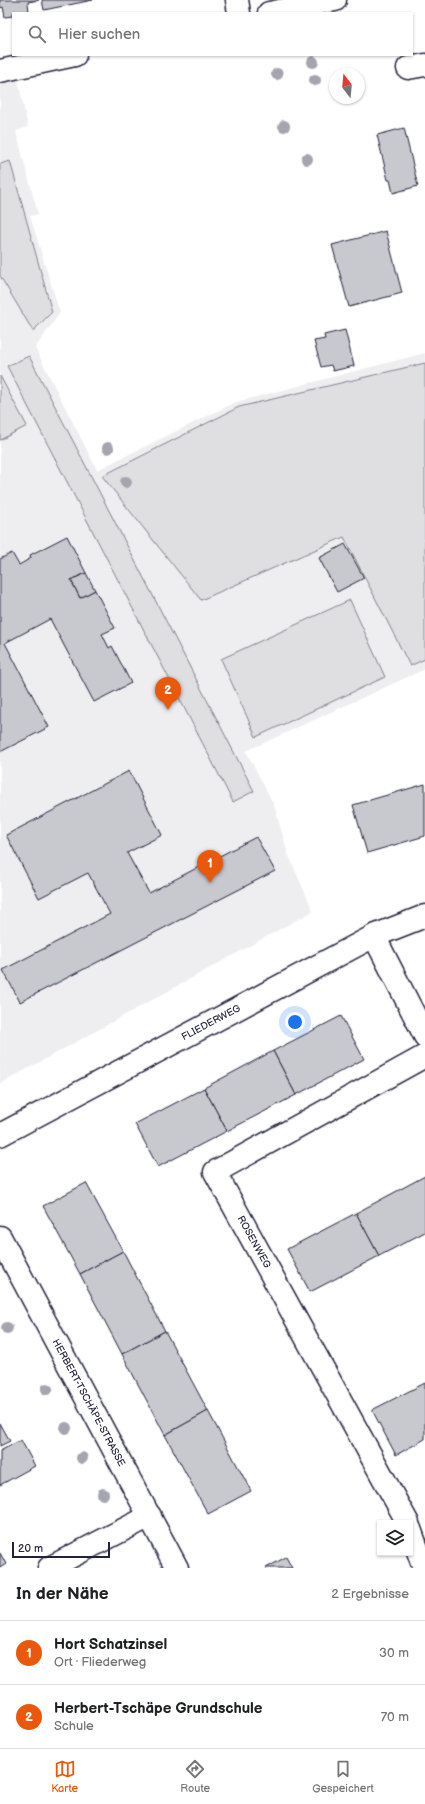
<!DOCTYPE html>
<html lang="de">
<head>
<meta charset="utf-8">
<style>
	body { margin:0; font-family:"Balsamiq Sans",sans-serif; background:#f6f6f6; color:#202124 }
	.controls { position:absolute; right:12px; bottom:12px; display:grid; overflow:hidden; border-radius:0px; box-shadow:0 1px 3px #0004 }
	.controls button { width:36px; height:36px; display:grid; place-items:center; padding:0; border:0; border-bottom:1px solid #e0e0e0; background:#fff; color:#202124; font:20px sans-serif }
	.compass { position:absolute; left:329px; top:68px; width:36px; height:36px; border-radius:50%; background:#fff; box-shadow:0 1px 3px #0004; rotate:344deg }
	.scale { position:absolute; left:12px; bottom:10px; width:98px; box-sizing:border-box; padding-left:4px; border:2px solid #22223b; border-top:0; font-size:11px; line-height:14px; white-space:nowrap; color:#22223b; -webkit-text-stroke:3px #fff; paint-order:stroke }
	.you { position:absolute; left:295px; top:1022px; width:14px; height:14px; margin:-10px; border:3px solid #fff; border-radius:50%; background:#1a73e8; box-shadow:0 0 0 6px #1a73e833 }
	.badge { display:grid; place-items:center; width:26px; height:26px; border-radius:50%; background:#ea580c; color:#fff; font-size:13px; font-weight:700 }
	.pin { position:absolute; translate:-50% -33px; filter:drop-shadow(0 1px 2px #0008) }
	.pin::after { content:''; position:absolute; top:21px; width:14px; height:12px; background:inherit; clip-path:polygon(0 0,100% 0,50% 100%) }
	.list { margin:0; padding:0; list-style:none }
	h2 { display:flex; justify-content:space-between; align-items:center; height:52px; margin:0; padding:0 16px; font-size:17px }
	h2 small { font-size:13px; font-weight:400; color:#757577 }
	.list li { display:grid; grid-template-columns:26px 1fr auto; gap:12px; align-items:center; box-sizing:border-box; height:64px; padding:0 16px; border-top:1px solid #e0e0e0 }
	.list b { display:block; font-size:15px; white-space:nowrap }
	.list p { margin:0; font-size:13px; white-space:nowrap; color:#757577 }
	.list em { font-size:13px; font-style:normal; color:#757577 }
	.icon { flex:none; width:22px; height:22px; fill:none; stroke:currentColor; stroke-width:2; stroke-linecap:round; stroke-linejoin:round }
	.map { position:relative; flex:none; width:425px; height:1568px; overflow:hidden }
	.search { position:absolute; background:#fff; box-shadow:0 1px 3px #0004; left:12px; right:12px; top:12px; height:44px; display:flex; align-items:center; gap:10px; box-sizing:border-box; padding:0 14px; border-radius:0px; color:#757577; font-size:15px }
	.sheet { height:180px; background:#fff }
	nav { display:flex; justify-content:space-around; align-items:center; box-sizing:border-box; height:56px; border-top:1px solid #e0e0e0; background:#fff; font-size:11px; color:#757577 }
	nav a { display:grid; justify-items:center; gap:2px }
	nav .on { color:#ea580c }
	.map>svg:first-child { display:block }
</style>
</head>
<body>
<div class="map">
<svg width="425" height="1568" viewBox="0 0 425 1568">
	<rect width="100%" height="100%" fill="#fff"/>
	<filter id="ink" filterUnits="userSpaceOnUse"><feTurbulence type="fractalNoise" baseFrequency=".025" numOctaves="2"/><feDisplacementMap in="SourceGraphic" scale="8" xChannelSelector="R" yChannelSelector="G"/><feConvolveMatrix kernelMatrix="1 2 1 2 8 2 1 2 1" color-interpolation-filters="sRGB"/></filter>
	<g filter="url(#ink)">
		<!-- built -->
		<path fill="#eeeef1" d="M16,71L28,127L16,131L38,214L30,216L60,313L35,348L97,470L236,402L425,353V669L246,751L274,805L288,854L313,911L0,1084V75Z"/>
		<!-- green -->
		<g fill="#dfdfe2" stroke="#80808e">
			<path d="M10,161L52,312L33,331L0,276V164Z"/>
			<path d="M29,356L254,791L233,802L7,366Z"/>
			<path d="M425,363V659L410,666L344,537L201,600L102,476L239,407Z"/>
			<path d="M0,376L27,426L0,440Z"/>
			<path d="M350,600L385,677L256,737L221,659Z"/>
		</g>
		<!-- building -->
		<g fill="#c8c8cf" stroke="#22223b">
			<path d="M0,0H39L28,2L29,13H13V16L5,17L3,7L0,8Z"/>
			<path d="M42,0H93L44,10Z"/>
			<path d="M404,128L418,186L393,193L390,180H388L377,135Z"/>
			<path d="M386,231L402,293L349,307L332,245Z"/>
			<path d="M345,330L354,366L333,371L331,365L321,367L314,341L325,339L324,335Z"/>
			<path d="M67,536L86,573L71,580L80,598L95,590L115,628L102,634L109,648L112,646L131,683L94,702L50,619L5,643L49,727L0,752V559L12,553L19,565L31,558L30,555Z"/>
			<path d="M345,544L364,578L337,592L319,558Z"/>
			<path d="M86,573L95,590L80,598L71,580Z"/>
			<path d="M129,771L162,835L127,853L149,893L256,837L275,871L20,1002L3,970L110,914L88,873L39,898L6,835Z"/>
			<path d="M425,784V836L367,853L353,805Z"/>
			<path d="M341,1016L364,1059L296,1095L273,1051Z"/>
			<path d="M273,1051L296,1095L227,1131L204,1088Z"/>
			<path d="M204,1088L227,1131L158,1167L135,1124Z"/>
			<path d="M425,1176V1232L379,1256L356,1213Z"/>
			<path d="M86,1183L123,1251L80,1274L43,1206Z"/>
			<path d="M356,1213L379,1256L310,1292L287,1249Z"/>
			<path d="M123,1251L165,1331L122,1354L80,1274Z"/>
			<path d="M165,1331L208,1411L165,1435L122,1354Z"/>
			<path d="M425,1383V1439L396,1455L372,1410Z"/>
			<path d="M208,1411L251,1491L208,1514L165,1435Z"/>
			<path d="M0,1423L10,1441L0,1446Z"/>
			<path d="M21,1440L35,1466L0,1485V1451Z"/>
			<path d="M0,1553L6,1564L0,1568Z"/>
			<path d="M286,1557L292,1568H266Z"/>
		</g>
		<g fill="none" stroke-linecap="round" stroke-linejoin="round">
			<!-- minor casing -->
			<g stroke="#22223b" stroke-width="25">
				<g id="minor">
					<path d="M237,0L239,13"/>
					<path d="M269,13L335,0"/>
					<path d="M408,68L425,65"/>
					<path d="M0,71L75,55"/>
					<path d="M374,936L425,1036"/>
					<path id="s1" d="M0,1135L374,936L425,916"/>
					<path id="s2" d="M0,1237L177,1568"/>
					<path d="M408,1523L215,1172L425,1056"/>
					<path d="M410,1529L424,1568"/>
					<path d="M49,1568L150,1516"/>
				</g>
			</g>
			<!-- minor -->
			<use href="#minor" stroke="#fff" stroke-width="22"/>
		</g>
		<!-- trees -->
		<g fill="#a5a5af">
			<circle cx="313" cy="62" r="6"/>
			<circle cx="277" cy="74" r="6"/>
			<circle cx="315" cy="80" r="6"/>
			<circle cx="284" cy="126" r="6"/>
			<circle cx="307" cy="159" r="6"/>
			<circle cx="108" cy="448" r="6"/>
			<circle cx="126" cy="482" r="6"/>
			<circle cx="7" cy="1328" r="6"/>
			<circle cx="47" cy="1389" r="6"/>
			<circle cx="66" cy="1428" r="6"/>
			<circle cx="82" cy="1458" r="6"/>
			<circle cx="103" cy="1494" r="6"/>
		</g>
	</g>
	<g text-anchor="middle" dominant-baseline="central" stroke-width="3" stroke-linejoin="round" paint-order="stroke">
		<!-- street labels -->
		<g font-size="10" fill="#22223b" stroke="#fff">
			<text stroke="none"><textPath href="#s1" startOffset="239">FLIEDERWEG</textPath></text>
			<text transform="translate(254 1242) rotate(61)">ROSENWEG</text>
			<text stroke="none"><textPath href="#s2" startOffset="188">HERBERT-TSCHÄPE-STRASSE</textPath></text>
		</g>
	</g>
</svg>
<div class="controls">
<button><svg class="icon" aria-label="layers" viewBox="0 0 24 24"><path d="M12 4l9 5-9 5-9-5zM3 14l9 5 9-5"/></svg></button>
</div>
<svg class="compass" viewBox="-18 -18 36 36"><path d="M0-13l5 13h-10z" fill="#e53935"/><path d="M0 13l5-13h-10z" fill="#757577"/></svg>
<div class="scale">20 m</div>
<div class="you"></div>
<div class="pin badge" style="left:210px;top:883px">1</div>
<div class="pin badge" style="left:168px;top:710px">2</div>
<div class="search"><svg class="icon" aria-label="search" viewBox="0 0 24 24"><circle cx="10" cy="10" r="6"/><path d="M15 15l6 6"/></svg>Hier suchen</div>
</div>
<section class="sheet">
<h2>In der Nähe<small>2 Ergebnisse</small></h2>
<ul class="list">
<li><span class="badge">1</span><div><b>Hort Schatzinsel</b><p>Ort · Fliederweg</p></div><em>30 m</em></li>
<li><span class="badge">2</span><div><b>Herbert-Tschäpe Grundschule</b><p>Schule</p></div><em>70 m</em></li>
</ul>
</section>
<nav>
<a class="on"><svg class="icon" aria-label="map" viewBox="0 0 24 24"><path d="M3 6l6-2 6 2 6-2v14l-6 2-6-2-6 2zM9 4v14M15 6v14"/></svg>Karte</a>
<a><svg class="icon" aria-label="directions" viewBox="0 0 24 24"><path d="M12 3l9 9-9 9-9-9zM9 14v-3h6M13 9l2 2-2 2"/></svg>Route</a>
<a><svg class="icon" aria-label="saved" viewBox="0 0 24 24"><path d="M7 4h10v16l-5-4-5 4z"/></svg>Gespeichert</a>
</nav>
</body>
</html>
